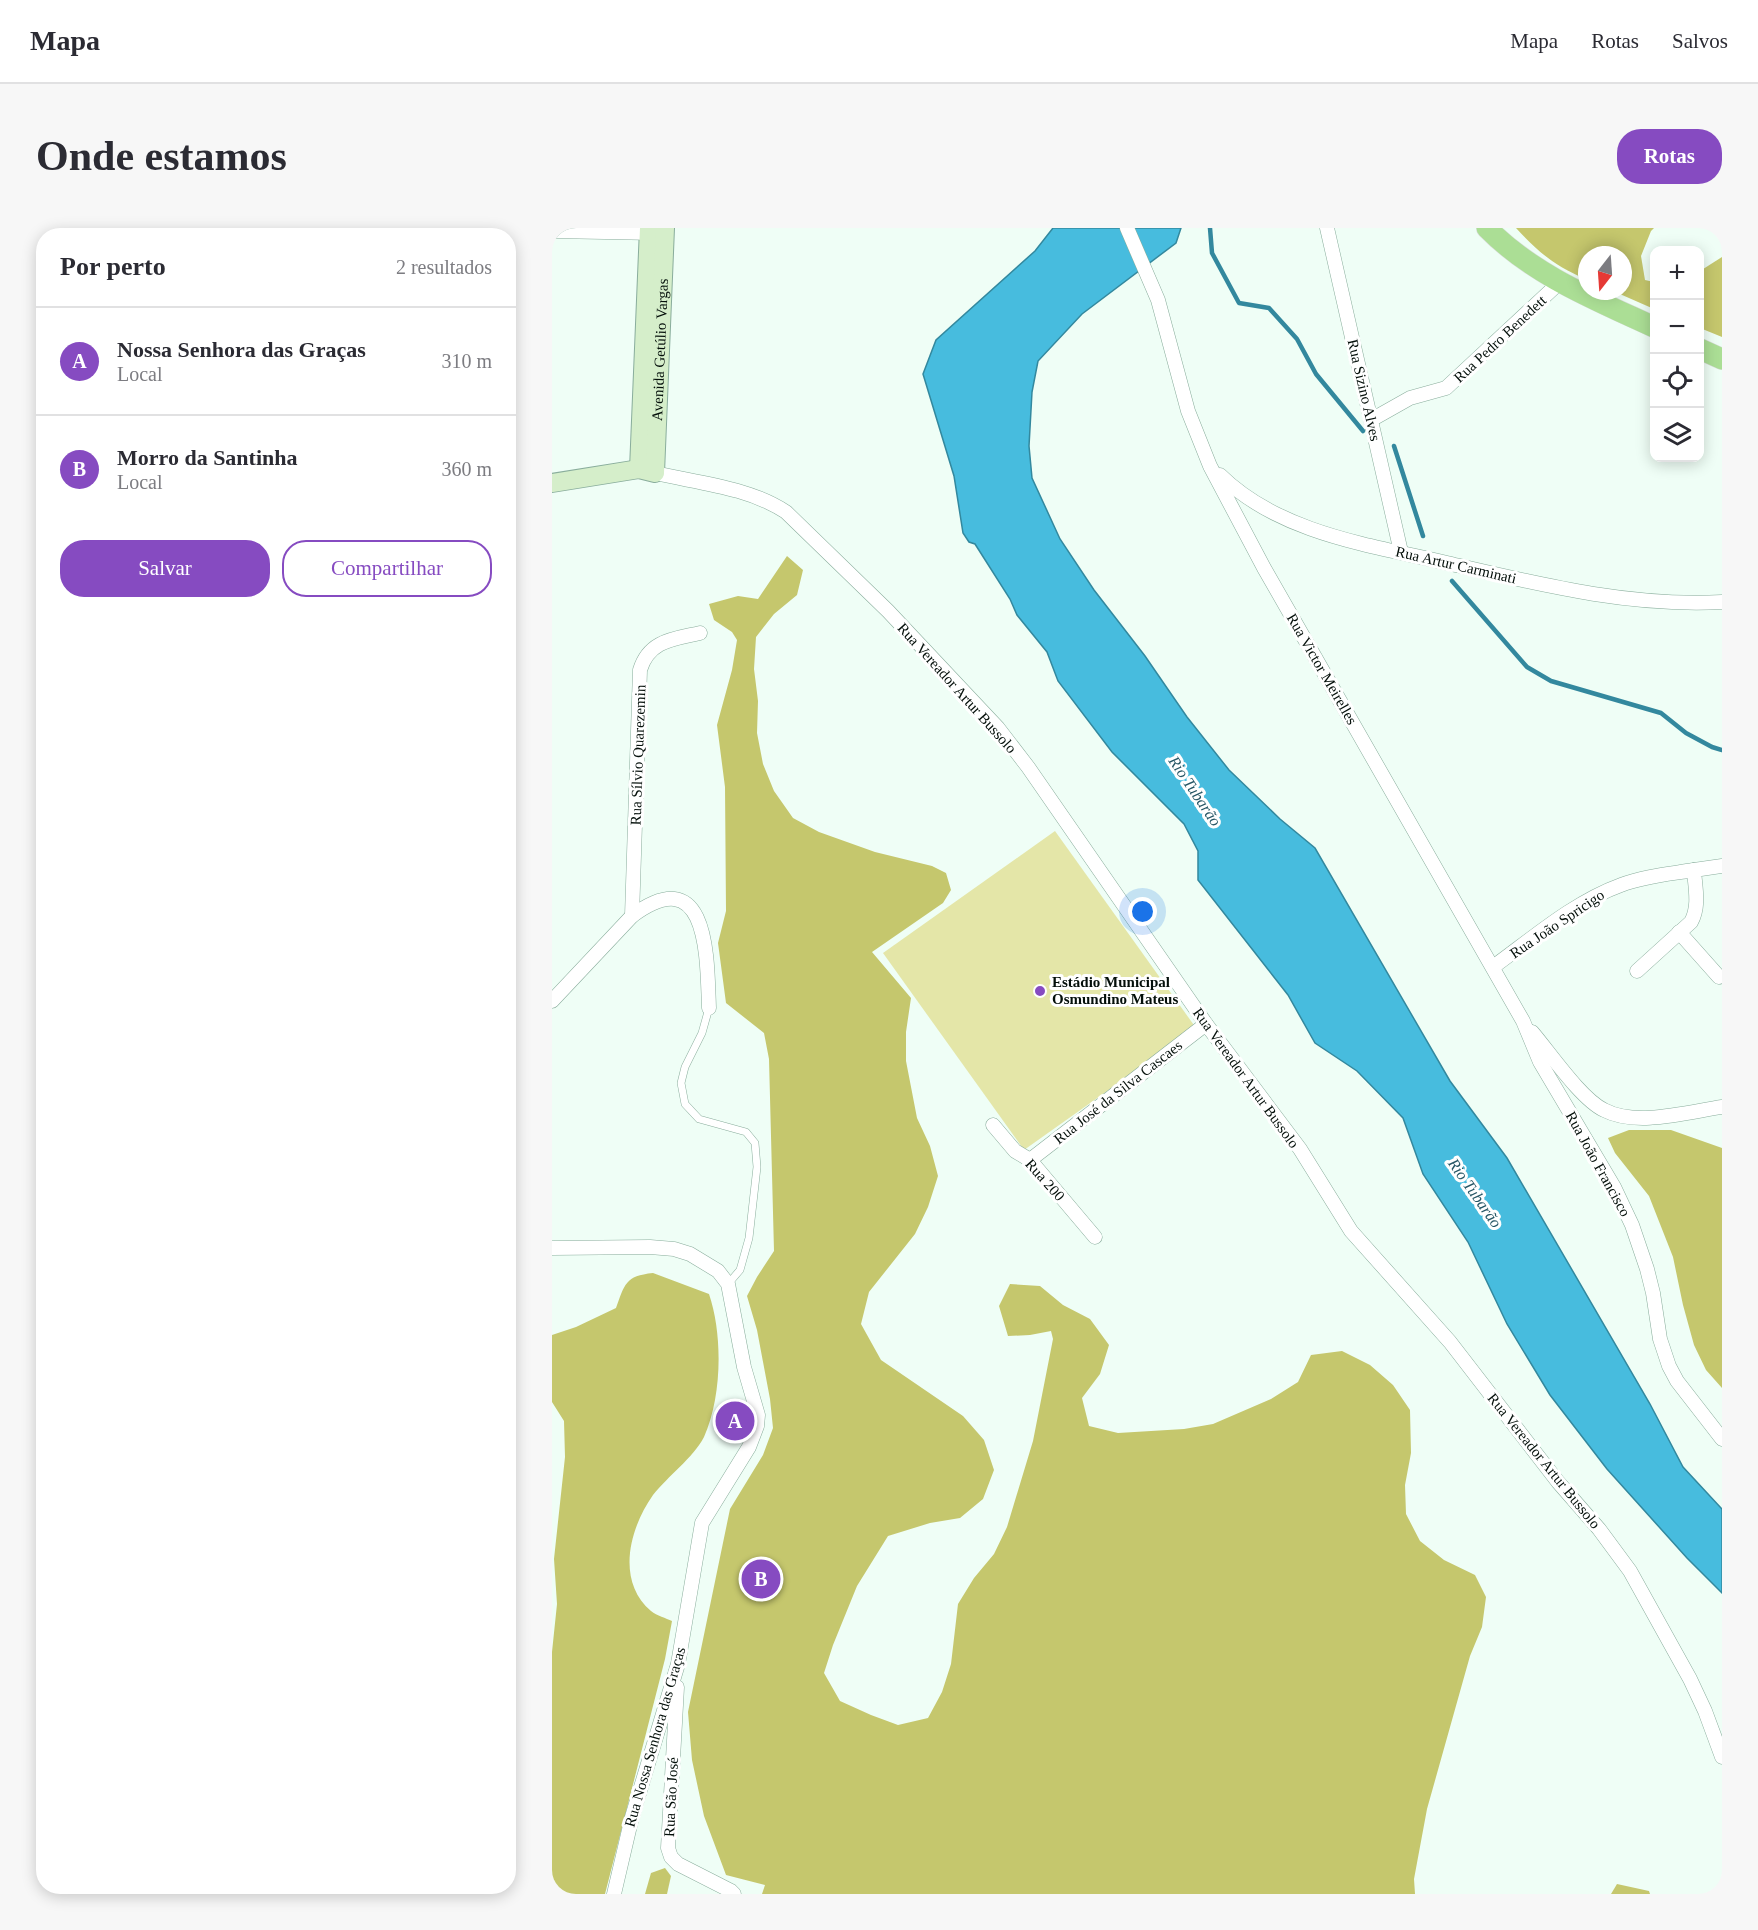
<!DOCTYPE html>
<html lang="pt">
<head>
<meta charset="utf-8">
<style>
	body { margin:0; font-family:Georgia,serif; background:#f7f7f7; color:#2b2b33 }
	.controls { position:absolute; right:18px; top:18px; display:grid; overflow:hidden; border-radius:12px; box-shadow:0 3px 15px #0003 }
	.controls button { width:54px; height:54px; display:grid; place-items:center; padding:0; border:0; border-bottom:2px solid #e1e1e2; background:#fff; color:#2b2b33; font:30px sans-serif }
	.compass { position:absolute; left:1026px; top:18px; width:54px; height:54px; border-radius:50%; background:#fff; box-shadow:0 3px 15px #0003; rotate:197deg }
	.you { position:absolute; left:591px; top:684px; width:21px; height:21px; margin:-15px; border:4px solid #fff; border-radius:50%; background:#1a73e8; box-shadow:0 0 0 9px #1a73e833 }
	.badge { display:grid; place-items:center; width:39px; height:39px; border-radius:50%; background:#864bc1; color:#fff; font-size:20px; font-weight:700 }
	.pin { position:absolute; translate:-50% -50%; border:3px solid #fff; box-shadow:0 2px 6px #0006 }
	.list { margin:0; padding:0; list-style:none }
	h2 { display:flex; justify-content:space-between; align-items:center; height:78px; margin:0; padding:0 24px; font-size:26px }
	h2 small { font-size:20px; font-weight:400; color:#7c7c81 }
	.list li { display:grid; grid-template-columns:39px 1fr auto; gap:18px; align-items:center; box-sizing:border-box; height:108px; padding:0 24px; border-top:2px solid #e1e1e2 }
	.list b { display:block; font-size:22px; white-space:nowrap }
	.list p { margin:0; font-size:20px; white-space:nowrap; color:#7c7c81 }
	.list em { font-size:20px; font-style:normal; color:#7c7c81 }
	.actions { display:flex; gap:12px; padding:18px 24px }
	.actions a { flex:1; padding:14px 0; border:2px solid #864bc1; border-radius:24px; text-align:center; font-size:21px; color:#864bc1 }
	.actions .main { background:#864bc1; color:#fff }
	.icon { flex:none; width:33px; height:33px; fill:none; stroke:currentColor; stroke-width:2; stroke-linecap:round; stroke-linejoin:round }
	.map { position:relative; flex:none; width:1170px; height:1666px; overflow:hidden; border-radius:24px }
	header { display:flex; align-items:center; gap:36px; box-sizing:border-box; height:84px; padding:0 30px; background:#fff; border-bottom:2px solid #e1e1e2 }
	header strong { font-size:28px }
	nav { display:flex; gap:33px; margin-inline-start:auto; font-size:21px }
	.intro { display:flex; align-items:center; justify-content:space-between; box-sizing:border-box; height:144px; padding:0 36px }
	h1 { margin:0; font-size:42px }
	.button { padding:15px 27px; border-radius:24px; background:#864bc1; color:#fff; font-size:21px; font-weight:700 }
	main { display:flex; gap:36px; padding:0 36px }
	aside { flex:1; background:#fff; border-radius:24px; box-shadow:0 3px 15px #0003 }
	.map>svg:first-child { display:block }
</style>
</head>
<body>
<header>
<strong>Mapa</strong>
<nav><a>Mapa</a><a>Rotas</a><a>Salvos</a></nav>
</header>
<div class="intro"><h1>Onde estamos</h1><a class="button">Rotas</a></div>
<main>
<aside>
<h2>Por perto<small>2 resultados</small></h2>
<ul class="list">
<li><span class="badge">A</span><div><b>Nossa Senhora das Graças</b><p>Local</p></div><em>310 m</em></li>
<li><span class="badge">B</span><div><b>Morro da Santinha</b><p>Local</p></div><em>360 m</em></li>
</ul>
<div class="actions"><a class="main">Salvar</a><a>Compartilhar</a></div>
</aside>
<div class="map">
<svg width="1170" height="1666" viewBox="0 0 1170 1666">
	<rect width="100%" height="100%" fill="#effef6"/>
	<!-- green -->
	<path fill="#e4e6a8" d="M503,603L644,800L472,922L331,725Z"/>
	<!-- forest -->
	<g fill="#c5c76d">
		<path d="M964,0H1102L1099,3L1089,28L1093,52L1102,54V81L1061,63H1071V27H1035V52C1002,37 988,26 964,0Z"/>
		<path d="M1170,29V109L1148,100V43Z"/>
		<path d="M235,328L251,342L245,367L222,386L204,409L202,441L206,473L205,505L211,536L222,563L241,590L267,604L323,624L380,638L394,645L399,662L391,675L320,724L359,770L354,804V833L365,890L378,918L386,948L376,979L363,1006L317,1064L309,1096L329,1132L411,1188L432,1212L442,1242L431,1271L408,1290L378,1295L336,1308L305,1358L281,1417L272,1445L288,1473L319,1487L346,1497L376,1490L390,1464L399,1436L406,1376L422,1350L442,1326L455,1299L481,1213L501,1111L499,1103L478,1107L456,1108L447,1078L458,1056L488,1058L511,1077L538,1091L557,1117L548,1146L530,1170L537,1198L566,1205L632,1201L661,1196L719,1171L746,1154L759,1127L790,1123L818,1137L841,1157L858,1182L859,1225L853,1257L854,1286L868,1313L892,1332L923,1347L934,1369L930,1399L918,1428L875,1581L862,1651L863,1666H210L213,1657L174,1647L152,1588L140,1532L136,1484L178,1281L211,1227L221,1200L218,1171L205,1102L195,1068L205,1049L222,1023L217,831L212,805L174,775L166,715L174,683L173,559L165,497L180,442L185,412L180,404L162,392L157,376L186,368L206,371Z"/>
		<path d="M1077,902H1119L1170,920V1160L1154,1142L1142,1117L1131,1077L1121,1029L1097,968L1063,925L1056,910Z"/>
		<path d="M101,1045L157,1066C171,1107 170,1169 152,1209C141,1230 116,1248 101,1267C77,1301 64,1353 99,1383C105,1388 114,1390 120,1393L113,1431L53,1666H0V1424L5,1376L2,1331L13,1229L12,1193L0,1174V1107L24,1099L64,1080C73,1056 73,1048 101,1045Z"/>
		<path d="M113,1640L119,1648L115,1666H93L99,1645Z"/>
		<path d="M1065,1656L1097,1663L1098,1666H1059Z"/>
	</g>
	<!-- water -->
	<path fill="#47bcde" stroke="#33889e" stroke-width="1.5" d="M501,0H629L624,15L530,86L486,133L480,164L477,218L480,250L508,311L542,362L593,428L635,489L677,542L728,591L763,620L898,853L955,930L1098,1176L1131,1239L1170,1281V1365L1135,1330L1055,1241L998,1167L955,1096L916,1014L871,946L851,890L805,843L763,815L736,767L646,652V623L632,596L560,524L506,453L495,424L465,387L458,371L423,316L417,314L411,305L402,248L371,146L384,112L483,23Z"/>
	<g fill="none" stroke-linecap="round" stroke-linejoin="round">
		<!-- stream -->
		<g stroke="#33889e" stroke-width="4.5">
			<path d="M658,0L660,25L687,75L717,80L745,111L764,146L811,203"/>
			<path d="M842,218L871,308"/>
			<path d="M900,353L975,439L999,453L1109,485L1134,505L1160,519L1170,522"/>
		</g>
		<!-- lane casing -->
		<g stroke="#89ad9c" stroke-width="8">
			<path id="lane" d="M157,780L150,805L133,839L129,855L133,876L147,891L194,904L203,915L205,939L197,1010L188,1042L176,1056"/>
		</g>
		<!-- street casing -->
		<g stroke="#89ad9c" stroke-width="15">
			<g id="street">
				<path d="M575,0L606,72L636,183L658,238L712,340L971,793L988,834L1062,959L1080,997L1095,1041L1101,1065L1108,1111L1117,1138L1125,1153L1170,1211"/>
				<path d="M775,0L849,324"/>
				<path d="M0,3L105,5"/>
				<path d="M819,192L858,170L894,160L1008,54"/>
				<path d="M103,245C146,255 196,259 234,284L336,383L446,500L476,539L654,796L748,921L799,1003L898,1114L1006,1254L1047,1301L1078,1343L1138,1451L1153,1483L1170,1529"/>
				<path d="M668,247C727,305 817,317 895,335C986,356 1076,379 1170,374"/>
				<path d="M80,688L88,442C97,412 122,411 148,405"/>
				<path d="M1127,704L1167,749"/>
				<path d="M941,739C981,710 1022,674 1069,657C1092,648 1118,646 1142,642"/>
				<path d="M1085,743L1139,694C1148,678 1143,659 1142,642L1170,638"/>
				<path d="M0,773L80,688C157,631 155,730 157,780"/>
				<path d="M980,804C998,825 1029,871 1052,882C1084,899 1136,884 1170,879"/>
				<path d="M441,897L463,923L478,932L543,1009"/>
				<path d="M478,932L654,796"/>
				<path d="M0,1020L98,1019L122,1021L138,1026L166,1043L176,1056L192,1139L206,1187L205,1198L197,1219L150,1295L126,1436L80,1589L62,1666"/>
				<path d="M125,1459L116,1620L119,1629L126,1636L179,1663L182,1666"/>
			</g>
		</g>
		<!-- secondary casing -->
		<g stroke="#89ad9c" stroke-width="20">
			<g id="secondary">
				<path d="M87,241L97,0"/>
				<path id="s1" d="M0,255L87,241L103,245L113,0"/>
			</g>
		</g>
		<!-- primary casing -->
		<g stroke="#dcdddd" stroke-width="22">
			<g id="primary">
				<path d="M935,0C981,47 1044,72 1102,99"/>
				<path d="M1148,121L1170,131"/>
			</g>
		</g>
		<!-- lane -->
		<use href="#lane" stroke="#fff" stroke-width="7"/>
		<!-- street -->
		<use href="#street" stroke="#fff" stroke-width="14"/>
		<!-- secondary -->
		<use href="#secondary" stroke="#d5eeca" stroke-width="18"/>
		<!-- primary -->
		<use href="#primary" stroke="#abde95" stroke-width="21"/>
	</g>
	<!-- markers -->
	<circle fill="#864bc1" stroke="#fff" stroke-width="2" cx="488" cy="763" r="6"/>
	<g text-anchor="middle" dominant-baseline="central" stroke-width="6" stroke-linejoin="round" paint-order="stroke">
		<!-- street labels -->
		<g font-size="15" fill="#040f0a" stroke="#fff">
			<text transform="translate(948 111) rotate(-43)">Rua Pedro Benedett</text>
			<text stroke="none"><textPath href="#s1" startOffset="228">Avenida Getúlio Vargas</textPath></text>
			<text transform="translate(812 162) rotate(77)">Rua Sizino Alves</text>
			<text transform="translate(904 337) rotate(13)">Rua Artur Carminati</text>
			<text transform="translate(770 441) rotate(60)">Rua Victor Meirelles</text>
			<text transform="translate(405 460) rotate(48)">Rua Vereador Artur Bussolo</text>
			<text transform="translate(86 527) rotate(-88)">Rua Sílvio Quarezemin</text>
			<text transform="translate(1005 696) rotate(-34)">Rua João Spricigo</text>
			<text transform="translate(694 850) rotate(54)">Rua Vereador Artur Bussolo</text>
			<text transform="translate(566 864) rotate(-38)">Rua José da Silva Cascaes</text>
			<text transform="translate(1046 936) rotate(61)">Rua João Francisco</text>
			<text transform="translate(493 952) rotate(48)">Rua 200</text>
			<text transform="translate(992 1233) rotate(51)">Rua Vereador Artur Bussolo</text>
			<text transform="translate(103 1509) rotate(-74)">Rua Nossa Senhora das Graças</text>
			<text transform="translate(119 1569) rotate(-87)">Rua São José</text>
		</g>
		<!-- poi labels -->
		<g font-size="15" font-weight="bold" fill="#040f0a" stroke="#fff" text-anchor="start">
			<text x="500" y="754">Estádio Municipal<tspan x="500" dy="17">Osmundino Mateus</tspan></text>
		</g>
		<!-- water labels -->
		<g font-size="16" font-style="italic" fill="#265665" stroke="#fff">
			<text transform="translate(643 563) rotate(56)">Rio Tubarão</text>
			<text transform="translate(923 965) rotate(55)">Rio Tubarão</text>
		</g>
	</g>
</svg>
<div class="controls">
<button>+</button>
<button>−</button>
<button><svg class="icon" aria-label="locate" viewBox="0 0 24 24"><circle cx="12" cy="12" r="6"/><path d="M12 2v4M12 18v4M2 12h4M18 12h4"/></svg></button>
<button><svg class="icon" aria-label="layers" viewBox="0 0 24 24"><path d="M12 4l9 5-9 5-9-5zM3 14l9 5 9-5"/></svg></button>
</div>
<svg class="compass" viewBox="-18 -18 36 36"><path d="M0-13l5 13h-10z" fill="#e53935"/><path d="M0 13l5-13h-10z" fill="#7c7c81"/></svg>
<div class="you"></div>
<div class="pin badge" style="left:183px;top:1193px">A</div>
<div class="pin badge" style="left:209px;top:1351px">B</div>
</div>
</main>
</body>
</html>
